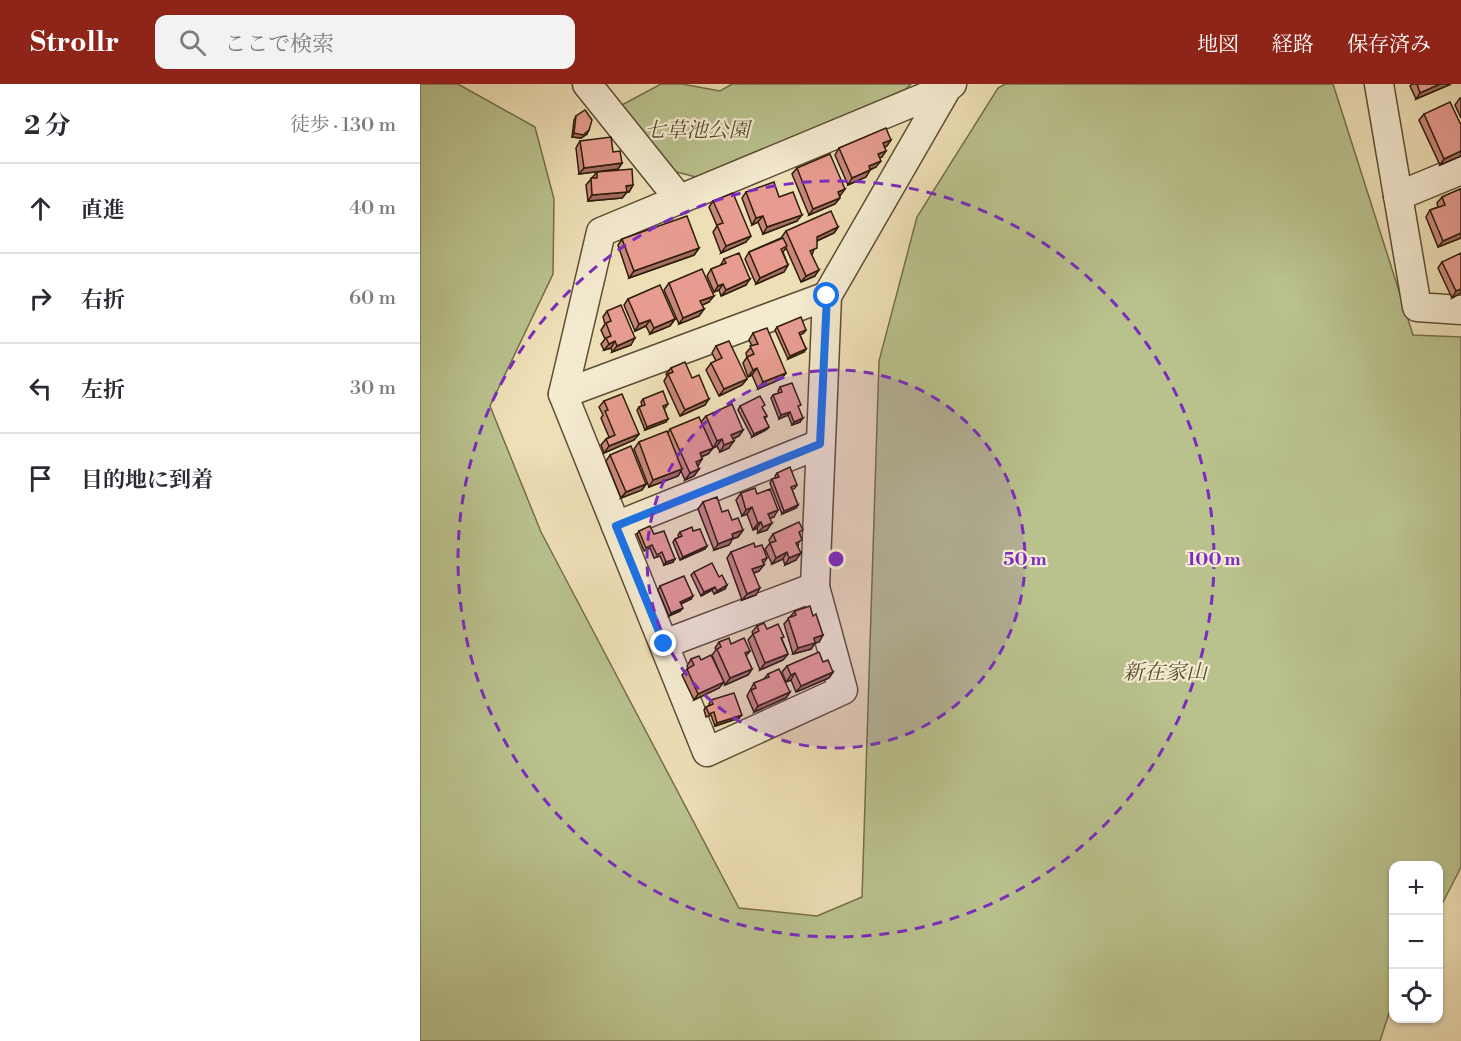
<!DOCTYPE html>
<html lang="ja">
<head>
<meta charset="utf-8">
<style>
	body { margin:0; font-family:"Libre Bodoni","Noto Serif JP",serif; background:#f2f2f3; color:#2b2b33 }
	.controls { position:absolute; right:18px; bottom:18px; display:grid; overflow:hidden; border-radius:12px; box-shadow:0 2px 4px #0004 }
	.controls button { width:54px; height:54px; display:grid; place-items:center; padding:0; border:0; border-bottom:2px solid #e1e1e2; background:#fff; color:#2b2b33; font:30px sans-serif }
	.stop { position:absolute; width:18px; height:18px; margin:-14px; border:4px solid #1a73e8; border-radius:50%; background:#fff }
	.stop.end { background:#1a73e8; border-color:#fff; box-shadow:0 2px 6px #0008 }
	.list { margin:0; padding:0; list-style:none }
	h2 { display:flex; justify-content:space-between; align-items:center; height:78px; margin:0; padding:0 24px; font-size:26px }
	h2 small { font-size:20px; font-weight:400; color:#7c7c81 }
	.list li { display:grid; grid-template-columns:39px 1fr auto; gap:18px; align-items:center; box-sizing:border-box; height:90px; padding:0 24px; border-top:2px solid #e1e1e2 }
	.list b { display:block; font-size:22px; white-space:nowrap }
	.list em { font-size:20px; font-style:normal; color:#7c7c81 }
	.icon { flex:none; width:33px; height:33px; fill:none; stroke:currentColor; stroke-width:2; stroke-linecap:round; stroke-linejoin:round }
	.map { position:relative; flex:none; width:1041px; height:957px; overflow:hidden }
	header { display:flex; align-items:center; gap:36px; box-sizing:border-box; height:84px; padding:0 30px; background:#8f2418; color:#fff }
	header strong { font-size:28px }
	nav { display:flex; gap:33px; margin-inline-start:auto; font-size:21px }
	.search { width:420px; height:54px; background:#f2f2f3; display:flex; align-items:center; gap:15px; box-sizing:border-box; padding:0 21px; border-radius:12px; color:#7c7c81; font-size:22px }
	main { display:flex }
	aside { flex:1; background:#fff }
	.map>svg:first-child { display:block }
</style>
</head>
<body>
<header>
<strong>Strollr</strong>
<div class="search"><svg class="icon" aria-label="search" viewBox="0 0 24 24"><circle cx="10" cy="10" r="6"/><path d="M15 15l6 6"/></svg>ここで検索</div>
<nav><a>地図</a><a>経路</a><a>保存済み</a></nav>
</header>
<main>
<aside>
<h2>2 分<small>徒歩 · 130 m</small></h2>
<ul class="list">
<li><svg class="icon" aria-label="ahead" viewBox="0 0 24 24"><path d="M12 20V5M6 11l6-6 6 6"/></svg><div><b>直進</b></div><em>40 m</em></li>
<li><svg class="icon" aria-label="right" viewBox="0 0 24 24"><path d="M7 20v-9h11M14 6l5 5-5 5"/></svg><div><b>右折</b></div><em>60 m</em></li>
<li><svg class="icon" aria-label="left" viewBox="0 0 24 24"><path d="M17 20v-9H6M10 6l-5 5 5 5"/></svg><div><b>左折</b></div><em>30 m</em></li>
<li><svg class="icon" aria-label="arrive" viewBox="0 0 24 24"><path d="M6 21V4h12l-3 4 3 4H6"/></svg><div><b>目的地に到着</b></div></li>
</ul>
</aside>
<div class="map">
<svg width="1041" height="957" viewBox="0 0 1041 957">
	<rect width="100%" height="100%" fill="#eedfb6"/>
	<filter id="stains"><feTurbulence type="fractalNoise" baseFrequency=".00333" numOctaves="4"/><feColorMatrix values="0 0 0 0 .2 0 0 0 0 .09 0 0 0 0 .02 0 0 0 .5 -.17"/></filter>
	<radialGradient id="worn" r=".72"><stop offset=".6" stop-color="#630" stop-opacity="0"/><stop offset="1" stop-color="#630" stop-opacity=".3"/></radialGradient>
	<!-- green -->
	<g fill="#b9c18d" stroke="#746f4b" stroke-width="1.5">
		<path d="M0,0H38L115,43L134,115L133,190L70,322L121,448L319,824L397,832L442,813L459,277L497,133L578,4L585,0H913L993,251L1041,253V783L1019,826L1018,782H974L973,917L960,957H0Z"/>
		<path d="M241,0H262L300,7L312,0H491L486,5L296,92L276,93L245,85L198,23Z"/>
	</g>
	<g fill="none" stroke-linecap="round" stroke-linejoin="round">
		<!-- street casing -->
		<g stroke="#5e4e34" stroke-width="31">
			<g id="street">
				<path d="M167,0L260,116"/>
				<path d="M525,0L527,4L181,148L143,310L287,668L423,606L395,503L407,212L527,4L532,0"/>
				<path d="M959,0L997,223L1041,226"/>
				<path d="M978,112L1041,86"/>
				<path d="M143,310L407,212"/>
				<path d="M196,442L400,360"/>
				<path d="M244,560L395,503"/>
			</g>
		</g>
		<!-- street -->
		<use href="#street" stroke="#f4ead0" stroke-width="28"/>
	</g>
	<!-- wall -->
	<g fill="#c7867b" stroke="#2e1d09" stroke-width="1.5">
		<path d="M992,0H1031L996,15L990,2Z"/>
		<path d="M1040,14H1041V34L1035,21Z"/>
		<path d="M1004,30L1041,41V72L1020,81L999,36Z"/>
		<path d="M156,32L167,50L161,54L152,53L154,36Z"/>
		<path d="M160,57L193,68L202,79L198,85L159,90L156,64Z"/>
		<path d="M467,62L465,63L462,73L459,74L456,83L450,86L446,93L428,101L415,71L419,64Z"/>
		<path d="M377,84L420,112L415,120L389,131L372,90Z"/>
		<path d="M177,88L213,101L209,108H207L202,114L168,117L166,101Z"/>
		<path d="M1041,105V154L1018,163L1006,133L1010,126L1018,123L1017,119L1022,113Z"/>
		<path d="M326,108L359,113L377,137L343,150L338,138L332,141L322,114Z"/>
		<path d="M293,117L326,158L301,169L293,148L297,142L289,123Z"/>
		<path d="M418,143L414,149L397,157L392,171L395,192L381,198L366,164L363,168L368,181L364,188L336,200L325,175L329,168L361,154L366,147Z"/>
		<path d="M202,155L279,164L274,171L209,194L198,161Z"/>
		<path d="M304,175L326,201L301,212L299,206L294,208L287,192L291,185L300,182Z"/>
		<path d="M1022,178L1041,209L1032,214L1018,184Z"/>
		<path d="M249,199L289,218L282,221L284,225L279,232L259,240L244,206Z"/>
		<path d="M208,215L255,235L250,242L230,250L226,242L215,247L204,221Z"/>
		<path d="M187,227L211,261L192,268L191,264L184,266L181,260L185,255L181,246L185,240L183,233Z"/>
		<path d="M357,243L386,246L384,249L380,251L386,265L384,268L368,275L355,246Z"/>
		<path d="M333,249L366,289L361,295L338,305L332,291L328,293L323,279L327,273L326,269L332,262L329,256Z"/>
		<path d="M296,262L327,295L322,301L299,312L286,286L291,279L296,277L292,269Z"/>
		<path d="M251,284L285,321L260,332L244,297L247,292L246,290Z"/>
		<path d="M360,303L378,324L380,338L372,341L368,331L359,335L351,314L353,311L359,309L358,307Z"/>
		<path d="M223,315L248,320L245,324H244L248,335L246,338L225,346L217,326L219,323L222,322L221,318Z"/>
		<path d="M184,317L219,350L214,356L184,369L181,361L186,355L189,353L181,334L183,331L179,323Z"/>
		<path d="M320,322L343,325L347,332L345,335L349,343L346,346L332,353L318,326Z"/>
		<path d="M286,332L323,346L319,352L313,355L309,364L300,368L297,362L293,364L281,338Z"/>
		<path d="M250,345L293,364L288,370L281,373L282,375L277,382L279,385L274,392L265,396L261,387L258,392L229,403L214,365L219,358L248,349Z"/>
		<path d="M190,371L226,400L222,406L201,414L186,377Z"/>
		<path d="M357,389L377,401L375,404L372,406L378,421L376,424L362,430L350,399L352,395L356,394L355,392Z"/>
		<path d="M321,409L337,410L354,433L350,434L347,446L338,449L337,444L333,446L327,430L322,432L316,416Z"/>
		<path d="M283,418L302,428L323,446L318,453L313,454L309,461L294,466L278,425Z"/>
		<path d="M219,447L234,450L253,478L244,481L240,472L234,474L230,464L224,467L217,450Z"/>
		<path d="M273,447L287,462L285,465L260,476L253,458L255,455L259,454L258,451L260,448Z"/>
		<path d="M353,450H380L376,476L365,481L363,475L352,480L345,465L350,459L349,456Z"/>
		<path d="M335,463L347,474L339,487L334,489L336,511L322,516L307,474L311,468Z"/>
		<path d="M274,488L299,493L307,501L305,505L294,510L292,506L281,512L271,491Z"/>
		<path d="M240,502L271,515L261,520L260,527L249,532L238,506Z"/>
		<path d="M375,527L393,532L403,551L399,558L395,559L391,565L373,570L364,540Z"/>
		<path d="M337,542L347,545L362,555L368,570L363,576L340,586L328,556L333,550L332,548Z"/>
		<path d="M299,558L311,560L330,567L326,572L332,585L328,591L305,601L292,571L296,566L295,564Z"/>
		<path d="M271,575L304,598L299,604L274,616L262,591L268,584L267,582Z"/>
		<path d="M403,578L413,588L409,594L376,608L371,596L366,598L362,588L367,582Z"/>
		<path d="M348,590L370,608L366,614L334,628L327,612L334,599L344,595Z"/>
		<path d="M291,616L319,634L295,642L291,631L286,633L284,626L286,623L290,622L289,620Z"/>
	</g>
	<!-- shaded-wall -->
	<g fill="#a26d64" stroke="#2e1d09" stroke-width="1.5">
		<path d="M1020,0H1031L996,15L1000,9Z"/>
		<path d="M169,46L167,50L161,54L152,53L154,49Z"/>
		<path d="M471,56L467,62L458,66L463,59Z"/>
		<path d="M466,67L462,73L453,77L458,70Z"/>
		<path d="M1041,67V72L1020,81L1024,75Z"/>
		<path d="M461,77L456,83L444,88L449,82Z"/>
		<path d="M202,79L198,85L159,90L164,84Z"/>
		<path d="M450,86L446,93L428,101L432,94Z"/>
		<path d="M213,101L209,108H202L206,102Z"/>
		<path d="M425,105L420,112L413,115L418,108Z"/>
		<path d="M207,108L202,114L168,117L172,111Z"/>
		<path d="M420,114L415,120L389,131L393,125Z"/>
		<path d="M382,131L377,137L343,150L347,143Z"/>
		<path d="M343,132L338,138L332,141L336,134Z"/>
		<path d="M418,143L414,149L392,159L397,153Z"/>
		<path d="M1041,149V154L1018,163L1023,157Z"/>
		<path d="M331,152L326,158L301,169L306,162Z"/>
		<path d="M279,164L274,171L209,194L214,187Z"/>
		<path d="M368,181L364,188L336,200L340,194Z"/>
		<path d="M399,186L395,192L381,198L386,192Z"/>
		<path d="M330,195L326,201L301,212L306,206Z"/>
		<path d="M303,200L299,206L294,208L298,202Z"/>
		<path d="M1041,205V209L1032,214L1036,207Z"/>
		<path d="M294,212L289,218L276,224L280,217Z"/>
		<path d="M284,225L279,232L259,240L263,234Z"/>
		<path d="M255,235L250,242L230,250L234,244Z"/>
		<path d="M230,236L226,242L215,247L219,240Z"/>
		<path d="M215,254L211,261L192,268L197,262Z"/>
		<path d="M195,257L191,264L184,266L189,260Z"/>
		<path d="M386,265L384,268L368,275L370,272Z"/>
		<path d="M337,284L332,291L328,293L333,286Z"/>
		<path d="M366,289L361,295L338,305L343,298Z"/>
		<path d="M327,295L322,301L299,312L304,305Z"/>
		<path d="M289,315L285,321L260,332L265,326Z"/>
		<path d="M370,328L368,331L359,335L361,331Z"/>
		<path d="M383,334L380,338L372,341L374,338Z"/>
		<path d="M248,335L246,338L225,346L227,343Z"/>
		<path d="M349,343L346,346L332,353L334,350Z"/>
		<path d="M323,346L319,352L307,357L311,351Z"/>
		<path d="M219,350L214,356L184,369L189,362Z"/>
		<path d="M302,355L297,362L293,364L297,357Z"/>
		<path d="M314,357L309,364L300,368L304,361Z"/>
		<path d="M293,364L288,370L275,375L280,369Z"/>
		<path d="M282,375L278,382L271,384L276,378Z"/>
		<path d="M262,385L258,392L229,403L233,396Z"/>
		<path d="M279,385L274,392L265,396L270,389Z"/>
		<path d="M226,400L222,406L201,414L206,408Z"/>
		<path d="M378,421L376,424L362,430L364,427Z"/>
		<path d="M332,423L327,430L322,432L326,426Z"/>
		<path d="M358,426L354,433L344,437L348,430Z"/>
		<path d="M341,438L337,444L333,446L338,439Z"/>
		<path d="M352,439L347,446L338,449L343,443Z"/>
		<path d="M323,446L318,453L307,457L312,450Z"/>
		<path d="M313,454L309,461L294,466L298,460Z"/>
		<path d="M287,462L285,465L260,476L263,473Z"/>
		<path d="M367,468L363,475L352,480L356,474Z"/>
		<path d="M381,469L376,476L365,481L369,474Z"/>
		<path d="M255,475L253,478L244,481L246,478Z"/>
		<path d="M344,481L339,487L328,491L332,485Z"/>
		<path d="M307,501L305,505L294,510L297,507Z"/>
		<path d="M295,503L292,506L281,512L284,508Z"/>
		<path d="M340,504L336,511L322,516L327,510Z"/>
		<path d="M273,512L271,515L258,521L260,518Z"/>
		<path d="M263,524L260,527L249,532L251,529Z"/>
		<path d="M403,551L399,558L395,559L391,565L373,570L378,564L394,554Z"/>
		<path d="M368,570L363,576L340,586L345,579Z"/>
		<path d="M332,585L328,591L305,601L310,594Z"/>
		<path d="M413,588L409,594L376,608L381,602Z"/>
		<path d="M375,589L371,596L366,598L371,591Z"/>
		<path d="M304,598L299,604L274,616L278,610Z"/>
		<path d="M370,608L366,614L334,628L338,622Z"/>
		<path d="M322,631L319,634L295,642L297,639Z"/>
	</g>
	<!-- building -->
	<g fill="#e79c8f" stroke="#2e1d09" stroke-width="1.5">
		<path d="M997,0H1020L1000,9Z"/>
		<path d="M1030,18L1041,41V67L1024,75L1004,30Z"/>
		<path d="M165,26L172,36L169,46L163,51L154,49L156,32Z"/>
		<path d="M466,44L471,56L463,59L466,67L458,70L461,77L449,82L450,86L432,94L419,64Z"/>
		<path d="M191,53L193,68L200,67L202,79L164,84L160,57Z"/>
		<path d="M410,70L425,105L418,108L420,114L393,125L377,84Z"/>
		<path d="M212,85L213,101L206,102L207,108L172,111L171,94H177V88Z"/>
		<path d="M354,98L359,113L373,108L382,131L347,143L343,132L336,134L326,108Z"/>
		<path d="M1040,105L1041,108V149L1023,157L1010,126L1025,121L1022,113Z"/>
		<path d="M313,109L331,152L306,162L297,141L303,139L293,117Z"/>
		<path d="M411,127L418,143L397,153V164L390,167L399,186L386,192L366,147Z"/>
		<path d="M267,132L279,164L214,187L202,155Z"/>
		<path d="M363,154L367,162L361,165L368,181L340,194L329,168Z"/>
		<path d="M319,169L330,195L306,206L303,200L298,202L291,185L306,179L304,175Z"/>
		<path d="M1041,169V205L1036,207L1022,178Z"/>
		<path d="M282,185L294,212L280,217L284,225L263,234L249,199Z"/>
		<path d="M240,201L255,235L234,244L230,236L219,240L208,215Z"/>
		<path d="M201,221L215,254L197,262L195,257L189,260L186,254L191,252L186,239L191,237L187,227Z"/>
		<path d="M381,233L386,246L379,249L386,265L370,272L357,243Z"/>
		<path d="M347,244L366,289L343,298L337,284L333,286L327,273L334,270L330,262L338,260L333,249Z"/>
		<path d="M309,257L327,295L304,305L291,279L302,274L296,262Z"/>
		<path d="M265,278L272,294L279,291L289,315L265,326L248,290L253,288L251,284Z"/>
		<path d="M372,299L381,321L378,322L383,334L374,338L370,328L361,331L353,311L362,308L360,303Z"/>
		<path d="M243,307L248,320L243,322L248,335L227,343L219,323L225,321L223,315Z"/>
		<path d="M202,310L219,350L189,362L186,355L195,351L185,327L188,326L184,317Z"/>
		<path d="M340,312L345,321L342,323L347,332L344,333L349,343L334,350L320,322Z"/>
		<path d="M312,320L323,346L311,351L314,357L304,361L302,355L297,357L286,332Z"/>
		<path d="M279,333L293,364L280,369L282,375L276,378L279,385L270,389L250,345Z"/>
		<path d="M247,347L262,385L233,396L219,358Z"/>
		<path d="M211,362L226,400L206,408L190,371Z"/>
		<path d="M370,383L377,401L371,403L378,421L364,427L352,395L359,393L357,389Z"/>
		<path d="M335,404L337,410L350,405L358,426L348,430L352,439L343,443L341,438L338,439L332,423L326,426L321,409Z"/>
		<path d="M297,413L302,428L308,426L312,436L318,434L323,446L312,450L313,454L298,460L283,418Z"/>
		<path d="M379,438L383,446L379,448L382,456L376,459L381,469L369,474L367,468L356,474L350,459L356,457L353,450Z"/>
		<path d="M230,442L234,450L244,447L255,475L246,478L242,468L237,471L232,461L226,464L219,447Z"/>
		<path d="M272,443L273,447L280,445L287,462L263,473L255,455L262,452L260,448Z"/>
		<path d="M334,459L335,463L342,461L347,474L342,476L344,481L332,485L340,504L327,510L311,468Z"/>
		<path d="M292,479L299,493L302,491L307,501L297,507L295,503L284,508L274,488Z"/>
		<path d="M264,492L273,512L260,518L263,524L251,529L240,502Z"/>
		<path d="M390,522L393,532L396,530L403,551L394,554L395,559L378,564L368,534L376,531L375,527Z"/>
		<path d="M344,539L347,545L358,540L364,553L361,554L368,570L345,579L333,550L339,547L337,542Z"/>
		<path d="M309,554L311,560L324,554L330,567L325,569L332,585L310,594L297,565L301,563L299,558Z"/>
		<path d="M399,568L403,578L408,576L413,588L381,602L375,589L371,591L367,582Z"/>
		<path d="M291,571L304,598L278,610L267,585L274,581L271,575L279,572L281,576Z"/>
		<path d="M359,585L370,608L338,622L331,606L336,604L334,599L349,593L348,590Z"/>
		<path d="M314,609L322,631L297,639L294,628L289,630L286,623L293,620L291,616Z"/>
	</g>
	<g fill="none" stroke-linecap="round" stroke-linejoin="round">
		<!-- route -->
		<path stroke="#1a73e8" stroke-width="8" d="M244,560L196,442L400,360L407,212"/>
	</g>
	<!-- distance rings -->
	<circle cx="416" cy="475" r="189" fill="#7b2cbf" fill-opacity=".12"/>
	<g fill="none" stroke="#7b2cbf" stroke-width="3" stroke-dasharray="10 8">
		<circle cx="416" cy="475" r="189"/>
		<circle cx="416" cy="475" r="378"/>
	</g>
	<g text-anchor="middle" dominant-baseline="central" stroke-width="4.5" stroke-linejoin="round" paint-order="stroke">
		<!-- park labels -->
		<g font-size="21" font-style="italic" fill="#584e31" stroke="#f4ead0">
			<text x="277" y="47">七草池公園</text>
			<text x="745" y="589">新在家山</text>
		</g>
	</g>
	<circle cx="416" cy="475" r="9" fill="#7b2cbf" stroke="#f4ead0" stroke-width="3"/>
	<g font-size="18" text-anchor="middle" font-weight="bold" fill="#7b2cbf" stroke="#f4ead0" stroke-width="4.5" stroke-linejoin="round" paint-order="stroke">
		<text x="605" y="481">50 m</text>
		<text x="794" y="481">100 m</text>
	</g>
	<rect width="100%" height="100%" filter="url(#stains)"/>
	<rect width="100%" height="100%" fill="url(#worn)"/>
</svg>
<div class="controls">
<button>+</button>
<button>−</button>
<button><svg class="icon" aria-label="locate" viewBox="0 0 24 24"><circle cx="12" cy="12" r="6"/><path d="M12 2v4M12 18v4M2 12h4M18 12h4"/></svg></button>
</div>
<div class="stop" style="left:407px;top:212px"></div>
<div class="stop end" style="left:244px;top:560px"></div>
</div>
</main>
</body>
</html>
